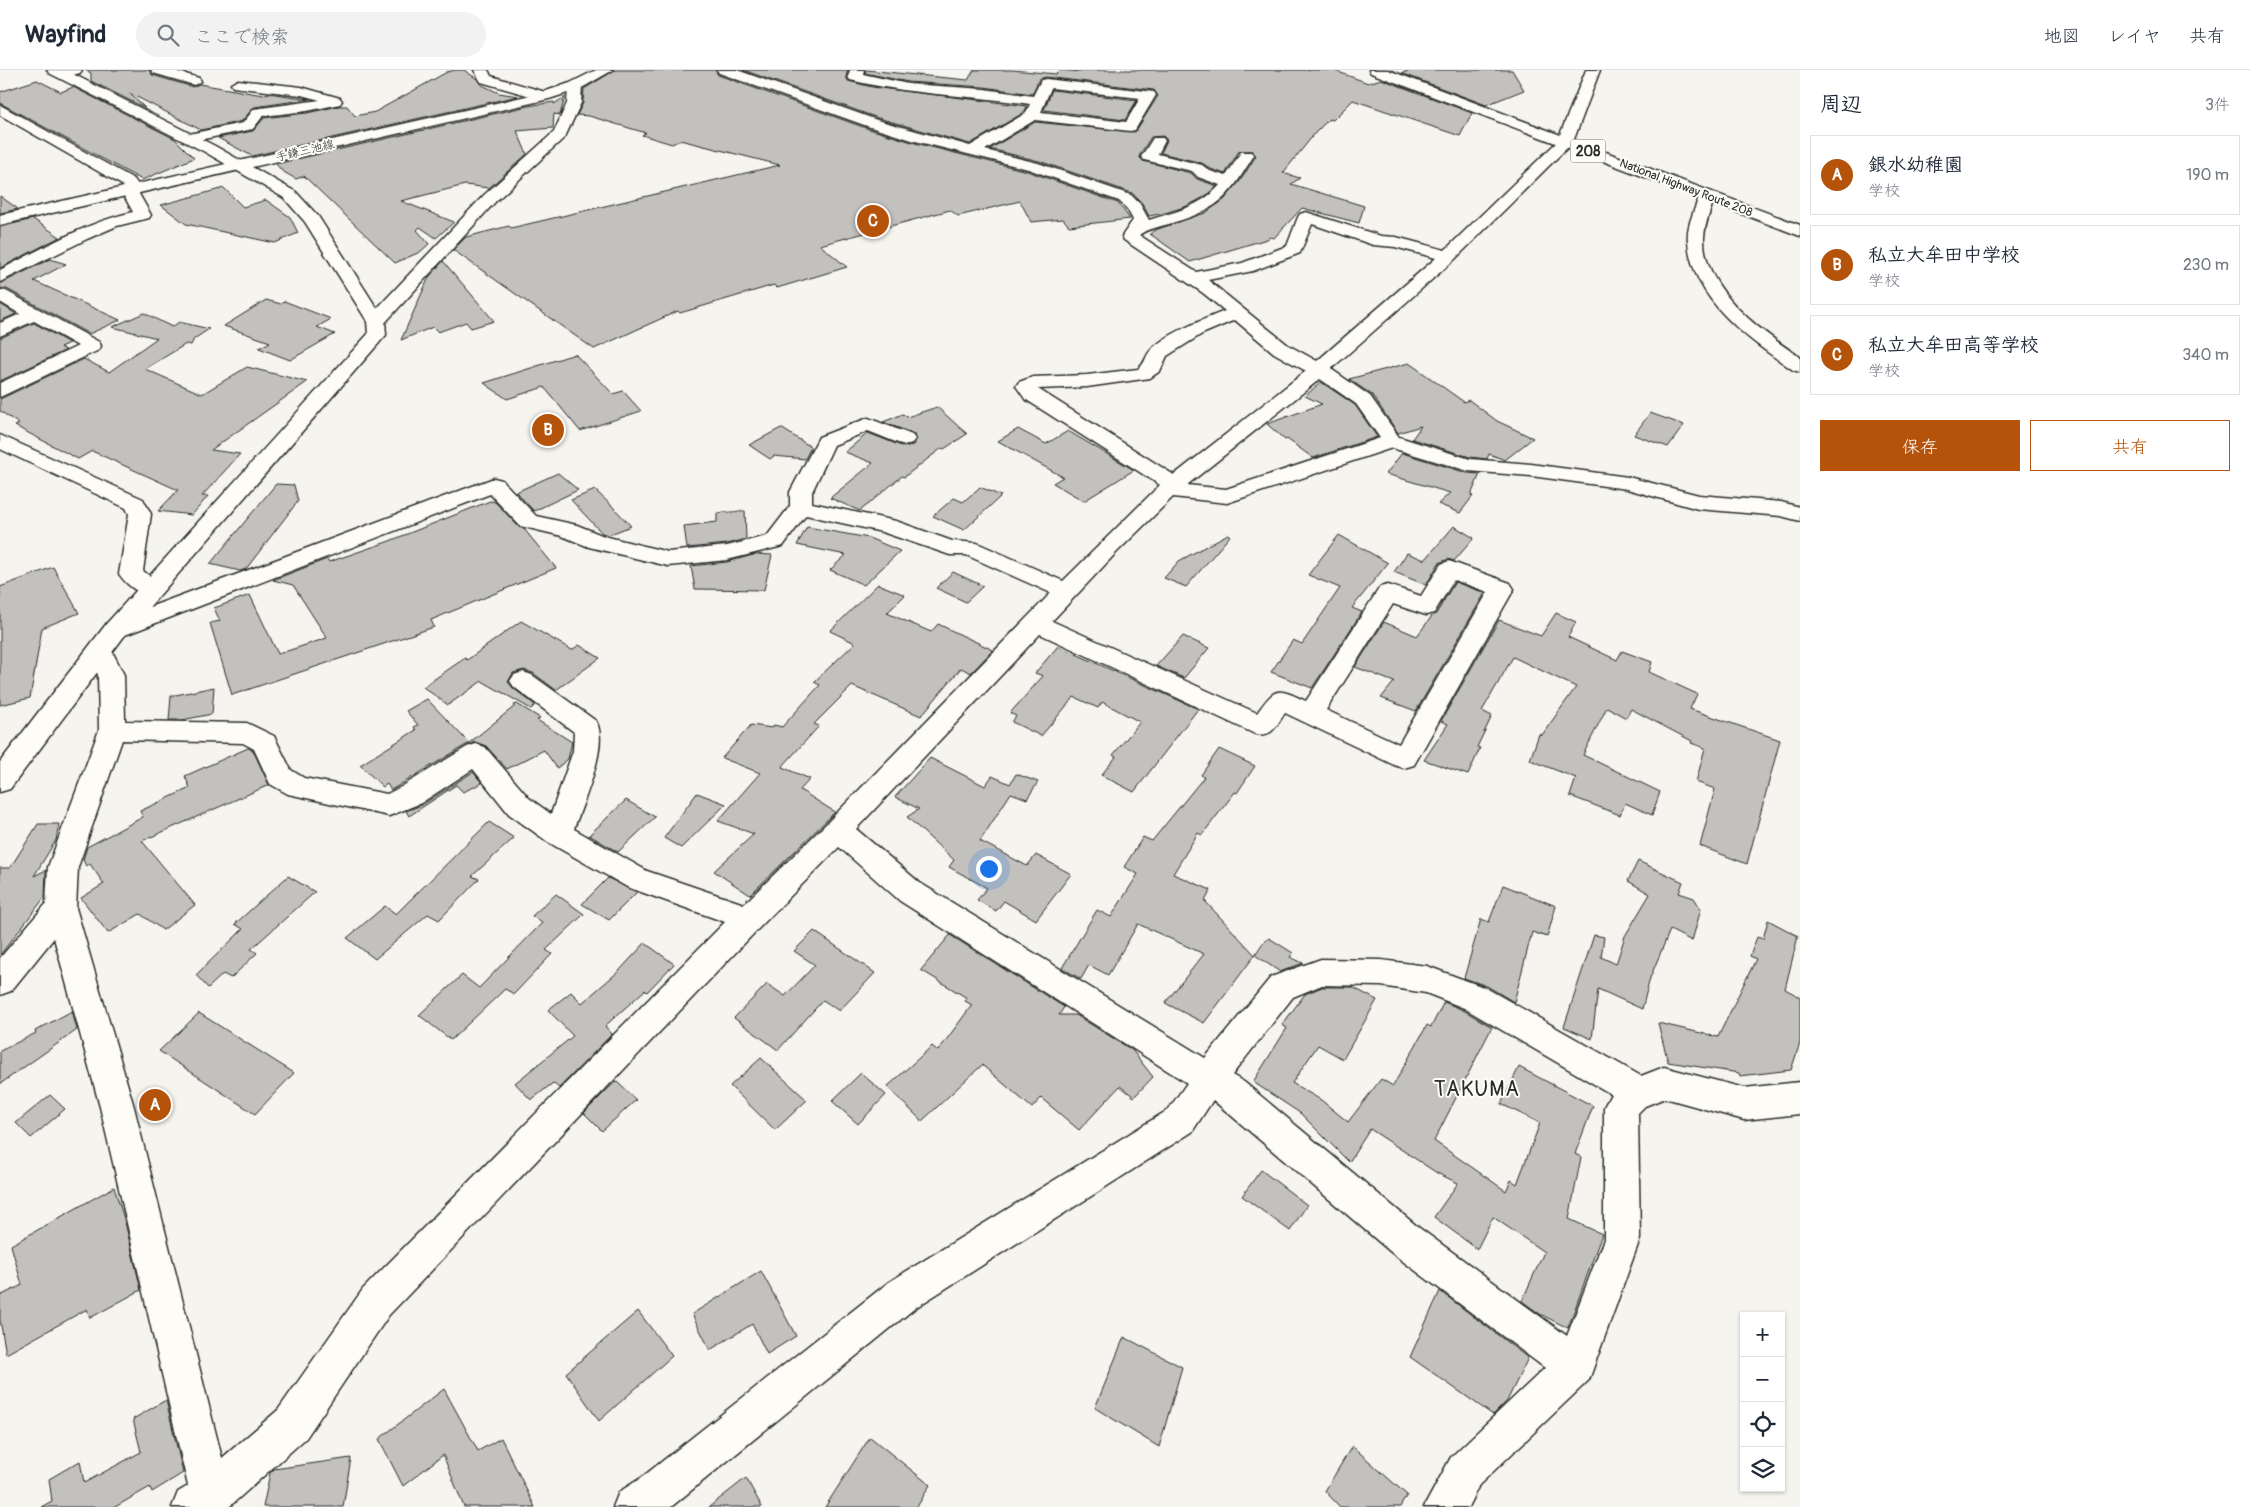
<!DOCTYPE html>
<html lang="ja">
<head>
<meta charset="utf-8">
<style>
	body { margin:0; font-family:Pangolin,"Klee One",sans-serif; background:#f2f2f3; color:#1f2937 }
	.controls { position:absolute; right:15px; bottom:15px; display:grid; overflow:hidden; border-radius:0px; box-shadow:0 1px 4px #0004 }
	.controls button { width:45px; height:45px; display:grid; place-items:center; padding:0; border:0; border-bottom:1px solid #e0e1e3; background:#fff; color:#1f2937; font:25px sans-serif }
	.you { position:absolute; left:988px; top:798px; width:18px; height:18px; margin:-12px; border:4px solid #fff; border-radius:50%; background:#1a73e8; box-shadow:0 0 0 8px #1a73e833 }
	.badge { display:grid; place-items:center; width:32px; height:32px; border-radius:50%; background:#b45309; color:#fff; font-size:16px; font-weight:700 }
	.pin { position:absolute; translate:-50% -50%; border:2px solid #fff; box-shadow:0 1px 5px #0006 }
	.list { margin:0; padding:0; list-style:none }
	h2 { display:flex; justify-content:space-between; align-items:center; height:65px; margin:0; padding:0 20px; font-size:21px }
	h2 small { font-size:16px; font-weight:400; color:#747a83 }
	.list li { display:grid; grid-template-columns:32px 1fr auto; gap:15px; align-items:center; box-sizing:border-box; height:80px; margin:0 10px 10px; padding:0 10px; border:1px solid #e0e1e3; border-radius:0px }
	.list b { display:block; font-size:19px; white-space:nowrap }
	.list p { margin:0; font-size:16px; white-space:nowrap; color:#747a83 }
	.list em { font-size:16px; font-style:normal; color:#747a83 }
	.actions { display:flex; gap:10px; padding:15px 20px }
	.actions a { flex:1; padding:11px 0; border:1px solid #b45309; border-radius:0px; text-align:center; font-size:18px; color:#b45309 }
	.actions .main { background:#b45309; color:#fff }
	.icon { flex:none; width:28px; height:28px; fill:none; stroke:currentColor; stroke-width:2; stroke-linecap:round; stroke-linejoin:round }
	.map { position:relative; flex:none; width:1800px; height:1437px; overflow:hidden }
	header { display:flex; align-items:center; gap:30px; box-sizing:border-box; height:70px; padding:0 25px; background:#fff; border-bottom:1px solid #e0e1e3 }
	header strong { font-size:24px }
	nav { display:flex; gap:28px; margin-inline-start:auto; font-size:18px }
	.search { width:350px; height:45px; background:#f2f2f3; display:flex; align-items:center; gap:12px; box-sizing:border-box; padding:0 18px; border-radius:28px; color:#747a83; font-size:19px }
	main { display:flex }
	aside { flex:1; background:#fff }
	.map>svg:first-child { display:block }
</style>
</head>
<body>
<header>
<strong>Wayfind</strong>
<div class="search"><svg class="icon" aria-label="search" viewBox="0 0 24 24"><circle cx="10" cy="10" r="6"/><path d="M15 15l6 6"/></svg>ここで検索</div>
<nav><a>地図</a><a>レイヤ</a><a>共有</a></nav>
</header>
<main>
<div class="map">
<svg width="1800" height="1437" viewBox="0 0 1800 1437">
	<rect width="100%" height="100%" fill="#f5f4ef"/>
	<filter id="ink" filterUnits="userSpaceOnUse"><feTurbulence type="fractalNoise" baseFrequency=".02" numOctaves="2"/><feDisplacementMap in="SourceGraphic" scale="10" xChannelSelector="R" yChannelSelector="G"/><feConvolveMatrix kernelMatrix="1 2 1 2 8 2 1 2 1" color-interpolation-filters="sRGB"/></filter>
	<g filter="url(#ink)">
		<!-- building -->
		<g fill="#c2c1be" stroke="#2b2b2b">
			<path d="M85,0H149L152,5L193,17L199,14L263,25L268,23L310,29L254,37L242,51L201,60L129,23L145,38L91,11V3Z"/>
			<path d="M455,0H464L477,9L480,14L499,23L518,26L252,86L218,68L253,61L264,48L307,43L339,36H347L355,46L375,42L447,2Z"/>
			<path d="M615,0H715L718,5L866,58L915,73L1027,101L1118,133L1130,149L1069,156L1063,149L1031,152L1020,131L958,146L950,140L820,175L847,197L777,218L774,215L680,243L678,241L594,279L453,180L466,167L509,156L511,158L780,95L680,70L672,74L642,65L646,63L589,46L577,45L583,33L584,19Z"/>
			<path d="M743,0H848L846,6L848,11L872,17L1027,36L1025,42L970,74L878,48Z"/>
			<path d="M866,0L968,10L974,0H1012L1056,4L1060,0L1081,2L1082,0H1333L1368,13L1381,9L1472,43L1460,66L1353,30L1333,50L1329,49L1316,62L1283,103L1300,108L1291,114L1364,136L1359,153L1302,138L1274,168L1270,167L1267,169L1190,192L1150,164L1155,160L1205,143L1224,130L1240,111L1256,86L1252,81H1239L1225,104L1211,99L1202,93L1161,83L1167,70L1163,66L1151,67L1139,86L1143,91L1191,103L1197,109L1217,116L1204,127L1187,136L1165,143L1149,146L1142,133L1132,123L1039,91L990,79L1035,52L1135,62L1158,26L1154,20L1046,7L1039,9L1032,24L984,17L908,12L865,3Z"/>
			<path d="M1412,0H1512L1524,20L1486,35L1401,3Z"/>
			<path d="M37,10L61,22L73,17L175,69L194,88L142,110L0,33V22Z"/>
			<path d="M1052,20L1137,30L1125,50L1044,40Z"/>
			<path d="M565,27L560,45L554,44L553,58L517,61L527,84L489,118L465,115L401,131L454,152L436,168L420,157L417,160L429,174L420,182L395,193L304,106L296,109L282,101L276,94L528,36L554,32V34Z"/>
			<path d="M224,118L243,137L266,130L290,147L298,163L275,173L186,154L161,135Z"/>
			<path d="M0,126L18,139L0,143Z"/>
			<path d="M33,149L60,167L0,198V157Z"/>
			<path d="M50,189L66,194L34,211L120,250L89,264L7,219L0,218V214Z"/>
			<path d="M443,191L494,251L471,258L466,252L438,262L433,257L401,270L429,207Z"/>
			<path d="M266,230L281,234L284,231L331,249L317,257L335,264L290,290L259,278L270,272L224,256Z"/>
			<path d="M0,234L16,244L0,251Z"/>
			<path d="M144,243L172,257L179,252L209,259L194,269L191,275L186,274L145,299L202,324L247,297L307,312L211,380L240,384L202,426H208L192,445L158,441L178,420L92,381L78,389L15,356L19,354L0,341V329L84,289L109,302L157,268L112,257Z"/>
			<path d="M34,253L69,273L60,277L66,280L0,311V268Z"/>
			<path d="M575,284L613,324L623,321L641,341L580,361L544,317L507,329L484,313Z"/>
			<path d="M1409,293L1464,332L1469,330L1497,351L1533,368L1505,390L1489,384L1487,389L1470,387L1412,369L1421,356L1398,363L1372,325L1349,309Z"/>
			<path d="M1321,312L1355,335L1377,367L1313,388L1287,369L1285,370L1267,354L1322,334L1305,326Z"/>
			<path d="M937,337L967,364L944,379L942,378L904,407L902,406L860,441L830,428L873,393L845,382L868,363L904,377L913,375L917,369L914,364L883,352L903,344L907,347Z"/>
			<path d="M1650,343L1684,355L1668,377L1634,365Z"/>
			<path d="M781,358L811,377L805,389L774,386L770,389L749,375Z"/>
			<path d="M1018,359L1046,374L1068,361L1134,400L1084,431L1053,413L1063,407L998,371Z"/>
			<path d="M1402,383L1467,403L1480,404L1471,425L1473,426L1460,443L1438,434L1450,423L1386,404Z"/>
			<path d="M558,403L578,420L534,441L516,422Z"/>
			<path d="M276,414L294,415L298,431L246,499L240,501L210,494Z"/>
			<path d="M980,417L1001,426L964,460L933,446L954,428L963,432Z"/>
			<path d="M595,420L614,438L631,456L608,465L602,463L571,430Z"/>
			<path d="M490,431L495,432L519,457L524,459L556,498L431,550L434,557L232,625L210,553L220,551L214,538L250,525L278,584L327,568L293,515L273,510L327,489L329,492L387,472Z"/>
			<path d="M745,441L746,469L727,474L687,478L684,456L717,452V443Z"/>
			<path d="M1454,456L1474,468L1454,491L1448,489L1439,493L1426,515L1394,502L1407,483L1425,490Z"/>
			<path d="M807,457L869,468L900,481L864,515L830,500L846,485L797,475Z"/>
			<path d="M1228,464L1230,466L1186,517L1164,508L1179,491Z"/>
			<path d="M1339,465L1388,493L1352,538L1362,542L1312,618L1271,602L1293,570L1302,574L1340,518L1308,505Z"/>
			<path d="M757,484L772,485L764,520L695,519L691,496L727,492Z"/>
			<path d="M53,497L79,543L42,558L30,628L0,635V517Z"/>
			<path d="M953,502L983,516L966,532L936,518Z"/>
			<path d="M1455,512L1485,523L1416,641L1381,628L1394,612L1355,597L1384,552L1417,566L1432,546L1436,544Z"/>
			<path d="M878,514L905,525L887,543L931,562L938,554L993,580L971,603L961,598L921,646L852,616L814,654L819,656L782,697L810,709L800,720L835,742L750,825L714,801L754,764L718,751L760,703L722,688L751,655L772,658L774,655L782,657L820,615L814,612L855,573L830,561Z"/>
			<path d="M1556,543L1576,552L1568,567L1617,590L1622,581L1652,592L1649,602L1697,624L1690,639L1780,670L1747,794L1700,776L1715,719L1696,712L1705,678L1691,673L1692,671L1631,639L1626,648L1607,637L1583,685L1660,722L1652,745L1625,733L1620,745L1570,726L1576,708L1530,690L1539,664L1542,665L1576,617L1513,587L1482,641L1492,646L1477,677L1480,678L1468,705L1424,690L1448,654L1441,651L1499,550L1541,566Z"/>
			<path d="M521,551L572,580L579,575L600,588L556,620L533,603L524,600L513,603L508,612L513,618L535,635L531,639L482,611L448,635L423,617L465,588L467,590Z"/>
			<path d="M1183,566L1209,578L1184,608L1156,596Z"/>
			<path d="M1058,576L1198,639L1134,722L1101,705L1116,687L1113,685L1140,652L1102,632L1098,638L1074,627L1041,666L1012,652L1016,646L1010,643L1043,606L1035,603Z"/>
			<path d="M214,617L212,644L182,650H169L171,626Z"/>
			<path d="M427,629L469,673L515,636L514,635L517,634L540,648L537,650L572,672L568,689L557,698L544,680L507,699L486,676L475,672L466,675L391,720L387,714L383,717L360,695L416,660L414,657L418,655L406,641Z"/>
			<path d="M248,678L253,680L269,715L142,771L195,835L163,860L140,844L108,863L81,828L104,814L90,794L86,796L83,790L87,777L143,747L140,741L190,718L185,706Z"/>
			<path d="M1219,679L1255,696L1237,723L1235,722L1202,765L1198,763L1173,804L1211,820L1205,831L1255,885L1204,953L1165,933L1204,884L1138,854L1108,905L1089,895L1081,909L1062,898L1097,840L1111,847L1138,804L1124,797L1143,767L1152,771L1204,707L1201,705Z"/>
			<path d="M930,688L985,716L992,706L1010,714L1016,704L1038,712L1027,729L1011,723L980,771L1027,796L1036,785L1071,804L1036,850L1004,831L996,841L977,830L987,818L949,797L954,790L907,747L919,739L895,727Z"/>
			<path d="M473,702L482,713L463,722L456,715L409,746L406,741L422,735Z"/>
			<path d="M697,723L726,734L681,778L664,768Z"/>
			<path d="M626,730L655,747L618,782L589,765Z"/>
			<path d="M489,752L514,768L472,806L479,809L439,850L428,844L375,889L347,868L385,836L396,844Z"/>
			<path d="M38,754H59L56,770L34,806L46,800L45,827L0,885V798H10Z"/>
			<path d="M1638,791L1683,812L1679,823L1694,828L1701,839L1692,871L1670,860L1650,908L1642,939L1598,919L1592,969L1564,957L1594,865L1604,867L1601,887L1616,894L1625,866L1650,824L1628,811Z"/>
			<path d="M288,806L315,822L251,879L257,883L231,908L223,904L208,918L196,905L243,859L235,854Z"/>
			<path d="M608,808L637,822L609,850L582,834Z"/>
			<path d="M1503,815L1556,836L1547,867L1532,862L1514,932L1487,916L1464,908L1481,849L1489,852Z"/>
			<path d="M556,824L584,844L546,880L552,884L514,924L505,919L451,970L419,945L462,905L479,918L542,853L532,846Z"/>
			<path d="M1768,850L1798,866L1785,919L1800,927V973L1791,1000L1740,1006L1739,1003L1668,992L1658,953L1718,967L1756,889L1750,886L1757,867L1763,869Z"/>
			<path d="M814,861L875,903L839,941L823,930L778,980L734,948L767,914L785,926L815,895L794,881Z"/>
			<path d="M950,865L1064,937L1059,945H1076L1132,980L1153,1007L1134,1027L1120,1016L1079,1060L1041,1028L1032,1038L982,995L922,1051L887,1017L932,976L938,981L972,935L965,931L967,928L921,900Z"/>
			<path d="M1269,868L1293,883L1290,887L1303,893L1280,902L1255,885L1262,874Z"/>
			<path d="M645,873L674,894L647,922L645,920L605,956L612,964L559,1018L553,1013L531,1030L515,1013L573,966L548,940L571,922L582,933L619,901Z"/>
			<path d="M1322,917H1352L1377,930L1343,989L1318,975L1292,1013L1321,1030L1348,1052L1381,1009L1393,1016L1427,955L1431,957L1444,932L1463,940L1492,957L1434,1071L1506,1121L1511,1110L1517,1114L1540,1053L1501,1034L1519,997L1593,1036L1575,1084L1581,1087L1569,1149L1602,1164L1568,1258L1540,1244L1522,1231L1544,1182L1493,1147L1477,1179L1434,1147L1458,1113L1437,1103L1370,1059L1349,1092L1300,1043L1253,1012L1287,958L1282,955L1305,924Z"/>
			<path d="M72,941L77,960L0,1014V981L36,963L35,961Z"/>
			<path d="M199,943L294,1003L255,1044L159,981Z"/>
			<path d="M761,988L807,1030L775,1060L730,1016Z"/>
			<path d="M861,1003L886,1025L858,1054L832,1031Z"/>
			<path d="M616,1011L636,1030L602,1061L584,1043Z"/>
			<path d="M50,1025L65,1039L31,1068L16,1053Z"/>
			<path d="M1261,1100L1307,1135L1290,1161L1242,1126Z"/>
			<path d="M114,1117L125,1152L141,1220L90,1248L87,1239L6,1284L0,1250V1226L22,1215L11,1175Z"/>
			<path d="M761,1201L796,1266L767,1284L752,1254L710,1280L692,1244Z"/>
			<path d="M1440,1221L1528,1288L1507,1331L1493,1345L1410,1287Z"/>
			<path d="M638,1241L672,1286L599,1351L566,1303Z"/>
			<path d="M1124,1267L1182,1297L1159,1377L1095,1338Z"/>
			<path d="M444,1319L478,1381L501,1368L535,1437H464L443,1385L403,1416L379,1369Z"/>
			<path d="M166,1330L183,1403L152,1422L150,1417L115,1437H41L52,1431L49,1409L80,1391L84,1413L141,1382L133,1349Z"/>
			<path d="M870,1367L930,1415L917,1437H825Z"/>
			<path d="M1352,1376L1407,1425L1400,1437H1340L1325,1421Z"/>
			<path d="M351,1388L343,1437H263L270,1403L274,1399Z"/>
			<path d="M746,1408L762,1437H709Z"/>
		</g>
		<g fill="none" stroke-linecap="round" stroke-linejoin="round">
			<!-- minor casing -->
			<g stroke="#2b2b2b" stroke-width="3">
				<g id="minor">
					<path d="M61,0H82L80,3L62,8L55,4Z"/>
					<path d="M151,0H172L199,8L201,11L194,15L153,3Z"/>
					<path d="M474,0H488L491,6L549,23L551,26L544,30L481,12Z"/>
					<path d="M717,0H737L877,50L970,76L1026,43L1030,34C969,25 910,25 850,10L848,7L850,0H864L863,4L908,14L984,19L1033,26L1041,10L1046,9L1154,22L1156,25L1135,60L1130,61L1035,50L985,80L1038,93L1131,125L1140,134L1149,150C1175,142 1202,136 1220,115L1198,107L1192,101L1144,90L1141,87L1153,68H1163L1165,71L1158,84L1202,95L1210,101L1226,106L1241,82H1251L1254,85C1230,125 1222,138 1175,152C1164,156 1148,158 1139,165L1196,202L1242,193L1287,176L1298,147L1300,144L1306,142L1381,166L1396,167L1445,180L1560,69H1570L1573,72L1570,75L1454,190L1331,299L1370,326L1399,367L1470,389L1531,394L1628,407L1699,425L1781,432L1800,437V451L1781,446L1698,439L1627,419L1531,406L1468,401L1392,378L1227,433L1173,427L1116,483L1052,551L1257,643C1276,617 1276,617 1306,631L1380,517L1388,515L1421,526L1441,494L1449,491L1510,513L1514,519L1414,695L1404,698L1394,695L1285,643C1275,657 1272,669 1253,663L1040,564L856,759L920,813L1205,988L1271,907L1321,889L1381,890L1427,896L1486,918L1641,1006L1664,997L1744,1018L1800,1012V1044L1744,1050L1665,1028L1645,1036L1638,1043L1640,1169L1589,1310L1479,1415L1468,1437H1424L1451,1387L1545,1298L1392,1183L1213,1030L1192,1062L915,1238L671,1437H613L619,1422L641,1408L889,1212L1168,1040L1187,1013L900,831L839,777L760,857L389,1245L306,1368L229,1437H172L178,1422L188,1416L100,1037L54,868L11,921L0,925V888L46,834L48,797L99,660L98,605L88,581L91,575L100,572L109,575L124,605L125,651L247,653L274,666L291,700L304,708L387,724L401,717L467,677L476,674L485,677L529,728L551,744L573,681L574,662L514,617L510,611L514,605L523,602L532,605L596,651C610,675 582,734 574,759L647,801L744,834L828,752L1051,523L966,485H950L882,462L806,445L783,476L727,490L668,496L589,477L562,466L520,456L490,424L125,565L116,567L107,565L104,559L107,553L494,408L502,410L536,446L577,455L604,466L668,482L727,476L767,466L790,436V422L819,367L868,348L912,365L915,369L912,373L905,375L898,373L868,361L834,375L812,422V433L896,451L952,471L977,473L1063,511L1160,415L1025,329L1016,316L1019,312L1033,307L1087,305L1138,299C1147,292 1144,287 1151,280C1165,264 1205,249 1225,241L1203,223L1124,170L1122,166L1133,150L1127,139L1119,131L1028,99L915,71L867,56L719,3ZM1051,18L1140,28L1126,52L1041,42ZM1312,154L1373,175L1395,177L1436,188L1317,291L1288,275L1208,210L1253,201L1300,183ZM1235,250L1274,283L1306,301L1174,405L1038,319L1087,317L1150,308L1160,301L1167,286L1202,264ZM1320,309L1356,334L1380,368L1226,419L1187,415ZM1454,510L1488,522L1399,674L1326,640L1393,534L1426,545L1434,543ZM122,670L243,673L254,679L270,714L288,724L389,746L421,733L473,699L509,744L548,772L627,817L725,852L363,1219L278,1340L222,1388L134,1037L76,838L78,797ZM1322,915L1381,916L1426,923L1464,938L1611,1024L1604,1037V1169L1567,1266L1418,1157L1244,1012L1232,1005L1293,927Z"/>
					<path d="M238,10L301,17L340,28L342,31L340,34L307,41L263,46L253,59L189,72L184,71L182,68L184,65L243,53L254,39L320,30L301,25L233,17L231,14Z"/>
					<path d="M575,12L582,16L581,33L565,67L496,131L383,255L376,257L369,255L367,251L369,247L484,125L554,62L567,33L568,16Z"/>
					<path d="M0,35L134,109L141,119L139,124L151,145L149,148L117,156L87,169L0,212V200C43,178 85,153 133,142L123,124L125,119L122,115L0,45Z"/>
					<path d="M1707,121L1713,123L1715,126C1711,139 1705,153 1704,167C1702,220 1762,262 1800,287V302L1793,300C1748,269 1692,230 1688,171C1686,156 1695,140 1699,126L1701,123Z"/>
					<path d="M0,220L6,221L99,272L101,276L99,280L0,327V313L78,276L34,251L0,266V253L20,244L0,232Z"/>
					<path d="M0,365L143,429L151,444L143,501L159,513L163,519L159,525C144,529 128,517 119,504L129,444L126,438L0,379Z"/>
				</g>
			</g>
			<!-- tertiary casing -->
			<g stroke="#2b2b2b" stroke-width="3">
				<path id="tertiary" d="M47,0H65L215,76L296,122L318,146L385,251L386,265L125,565L10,719L0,722V692L107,553L368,264L367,251L305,152L284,128L205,82L49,3Z"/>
			</g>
			<!-- secondary casing -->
			<g stroke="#2b2b2b" stroke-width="3">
				<g id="secondary">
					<path d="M596,0H613L580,19L549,29L0,155V145L540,23L570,13Z"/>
					<path d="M1586,0H1600L1573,72L1570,75H1560L1557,72Z"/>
				</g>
			</g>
			<!-- trunk casing -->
			<g stroke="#2b2b2b" stroke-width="3">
				<path id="trunk" d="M1369,0H1388L1800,155V166L1371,3Z"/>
			</g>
			<!-- minor -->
			<use href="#minor" fill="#fdfcf7" fill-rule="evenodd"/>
			<!-- tertiary -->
			<use href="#tertiary" fill="#fdfcf7" fill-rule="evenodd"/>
			<!-- secondary -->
			<use href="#secondary" fill="#fdfcf7" fill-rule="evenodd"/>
			<!-- trunk -->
			<use href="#trunk" fill="#fdfcf7" fill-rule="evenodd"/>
		</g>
	</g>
	<g text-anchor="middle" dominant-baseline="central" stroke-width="4" stroke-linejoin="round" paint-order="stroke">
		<!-- far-street labels -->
		<g font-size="12" fill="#2b2b2b" stroke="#fdfcf7">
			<text transform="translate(305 81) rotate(-13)">手鎌三池線</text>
			<text transform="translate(1686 118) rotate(21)">National Highway Route 208</text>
		</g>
		<!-- shield labels -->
		<rect fill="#fdfcf7" stroke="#6a6a68" stroke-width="1" x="1570.5" y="69.5" width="35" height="23" rx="4"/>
		<g font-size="14" font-weight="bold" fill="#2b2b2b">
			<text x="1588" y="81">208</text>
		</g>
		<!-- near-quarter labels -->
		<g font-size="21" letter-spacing="1" fill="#2b2b2b" stroke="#fdfcf7">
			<text x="1477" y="1019">TAKUMA</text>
		</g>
	</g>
</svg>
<div class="controls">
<button>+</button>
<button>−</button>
<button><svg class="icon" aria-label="locate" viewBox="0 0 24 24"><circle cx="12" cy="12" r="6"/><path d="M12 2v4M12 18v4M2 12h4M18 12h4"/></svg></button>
<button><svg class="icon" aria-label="layers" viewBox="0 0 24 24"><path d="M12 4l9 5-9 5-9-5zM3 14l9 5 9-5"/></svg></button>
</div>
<div class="you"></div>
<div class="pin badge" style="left:155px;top:1035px">A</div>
<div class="pin badge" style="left:548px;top:360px">B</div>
<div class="pin badge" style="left:873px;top:151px">C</div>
</div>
<aside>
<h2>周辺<small>3件</small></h2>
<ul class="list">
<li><span class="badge">A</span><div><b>銀水幼稚園</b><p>学校</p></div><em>190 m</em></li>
<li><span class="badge">B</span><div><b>私立大牟田中学校</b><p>学校</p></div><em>230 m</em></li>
<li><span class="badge">C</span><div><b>私立大牟田高等学校</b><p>学校</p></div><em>340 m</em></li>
</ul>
<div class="actions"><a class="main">保存</a><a>共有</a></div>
</aside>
</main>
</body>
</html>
